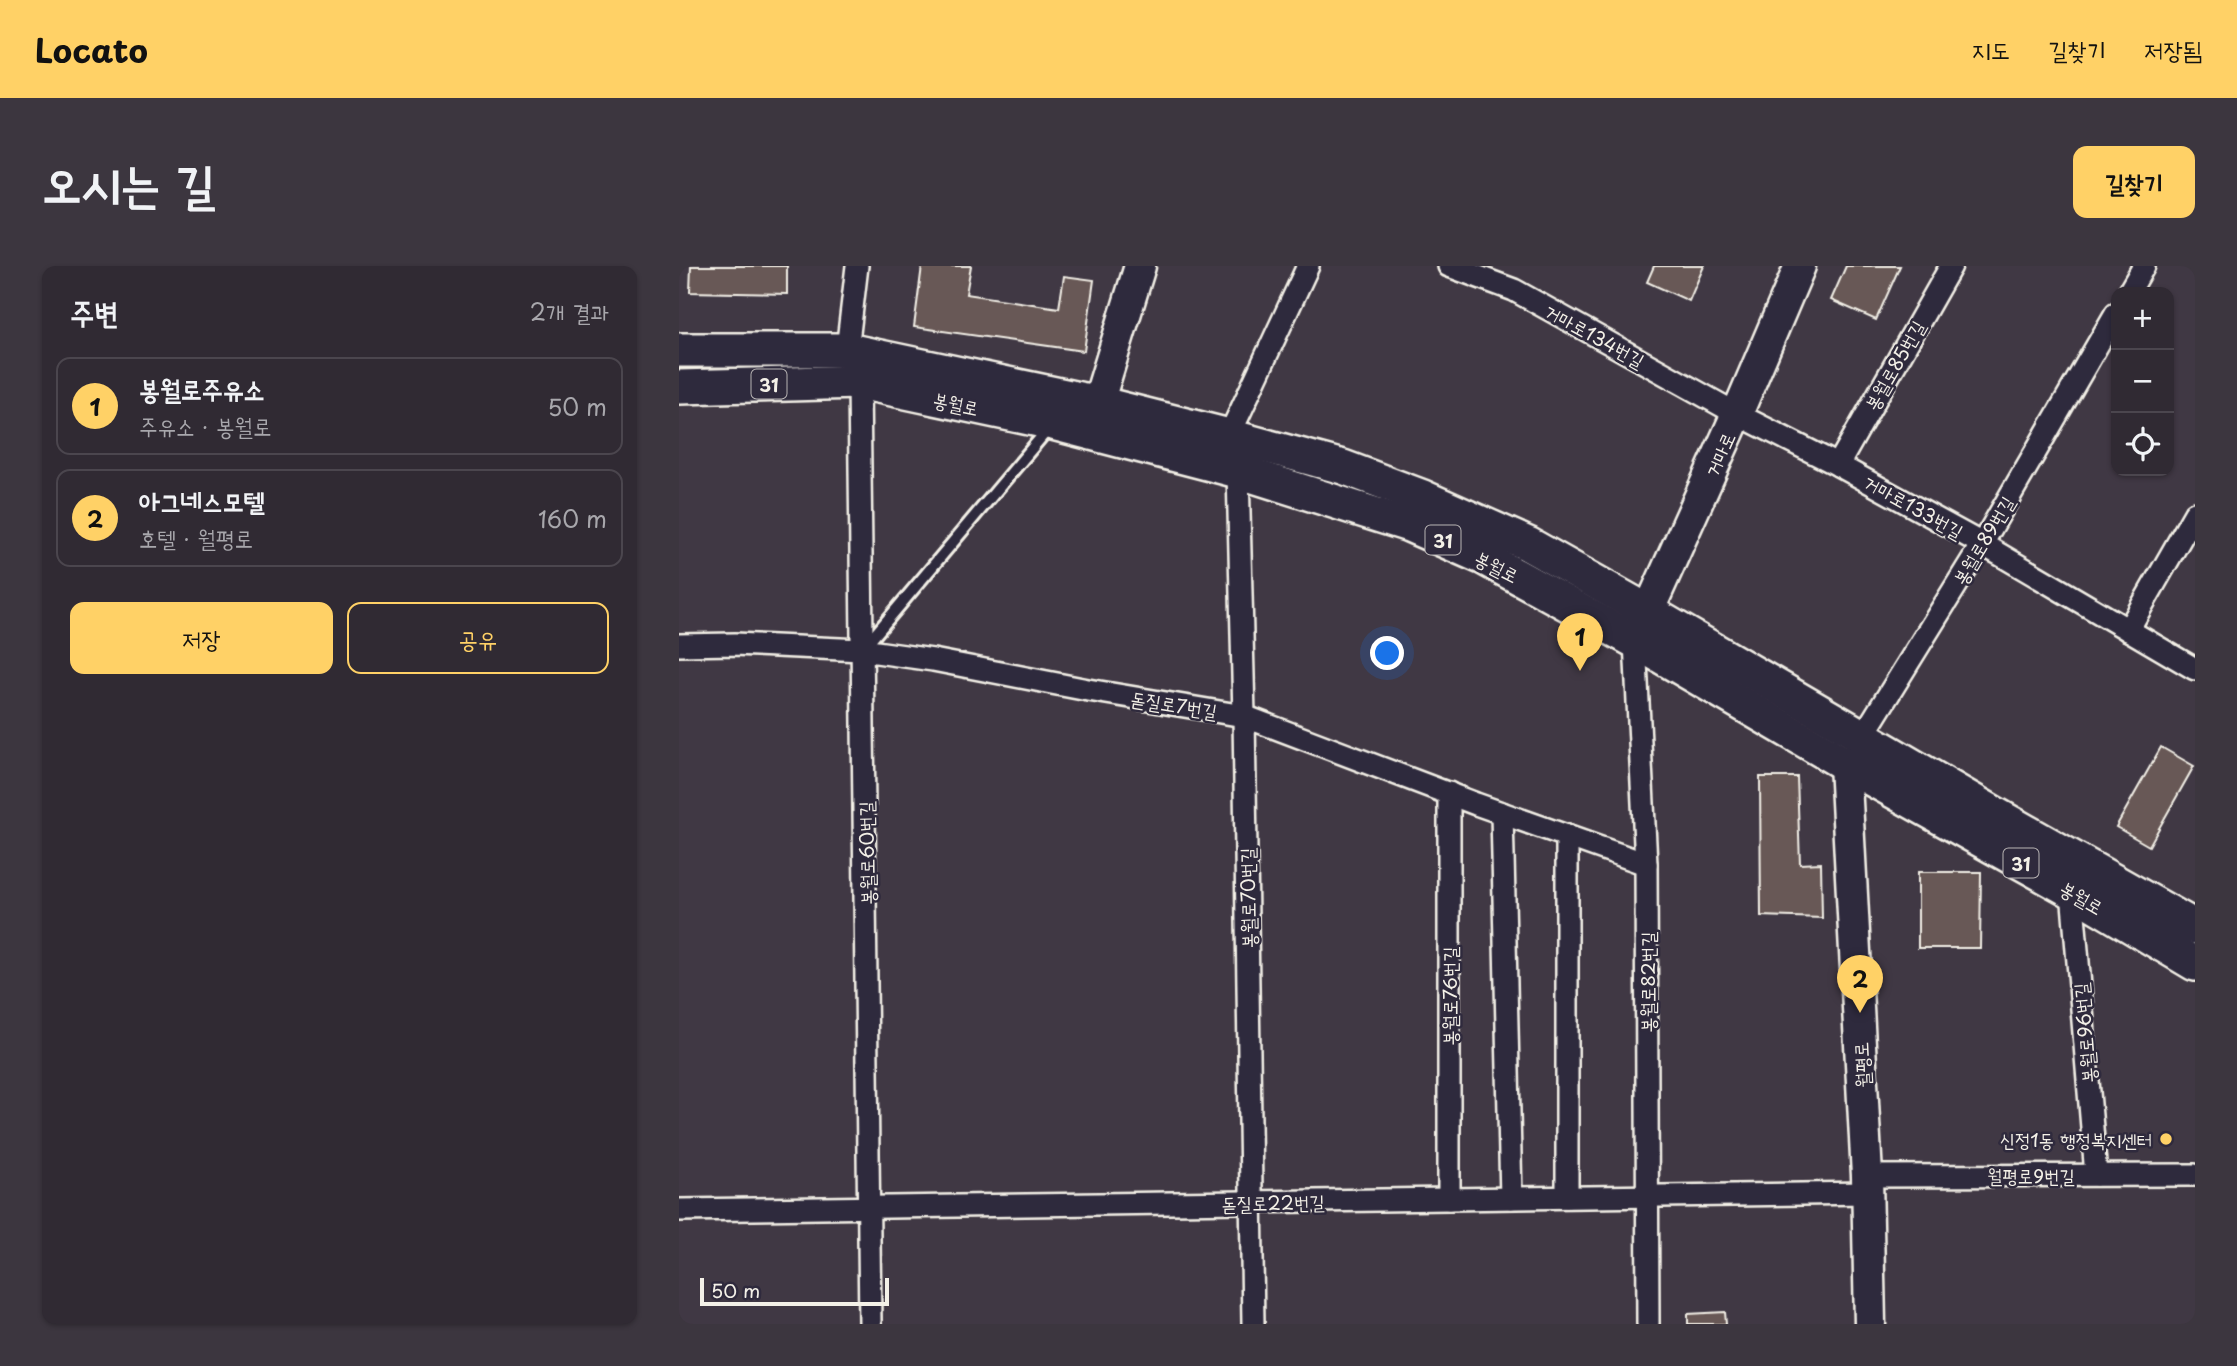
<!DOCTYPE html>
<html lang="ko">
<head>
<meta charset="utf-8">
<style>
	body { margin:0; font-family:"Playpen Sans","Poor Story",sans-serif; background:#3c363f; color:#f1f3f6 }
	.controls { position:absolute; right:21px; top:21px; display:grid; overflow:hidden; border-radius:14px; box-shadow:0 2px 5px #0004 }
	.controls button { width:63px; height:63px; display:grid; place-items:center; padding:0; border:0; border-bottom:2px solid #4b464e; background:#302a33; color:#f1f3f6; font:35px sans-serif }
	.scale { position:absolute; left:21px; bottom:18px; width:189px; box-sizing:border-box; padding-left:7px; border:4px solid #f4f1e8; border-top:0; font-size:19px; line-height:24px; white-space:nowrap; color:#f4f1e8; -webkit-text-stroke:5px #2f2a3d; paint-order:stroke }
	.you { position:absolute; left:709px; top:388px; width:24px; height:24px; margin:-18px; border:5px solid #fff; border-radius:50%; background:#1a73e8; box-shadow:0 0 0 10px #1a73e833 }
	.badge { display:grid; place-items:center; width:46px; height:46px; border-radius:50%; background:#ffd166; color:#111; font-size:23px; font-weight:700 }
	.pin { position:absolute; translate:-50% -58px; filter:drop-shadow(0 2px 4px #0008) }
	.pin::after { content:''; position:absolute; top:37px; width:24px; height:21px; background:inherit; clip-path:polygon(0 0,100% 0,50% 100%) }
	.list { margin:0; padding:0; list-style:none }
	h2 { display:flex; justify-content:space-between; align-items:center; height:91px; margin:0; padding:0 28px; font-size:30px }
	h2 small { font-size:23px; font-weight:400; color:#a8a7ac }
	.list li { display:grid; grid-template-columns:46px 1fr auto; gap:21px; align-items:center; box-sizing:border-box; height:98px; margin:0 14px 14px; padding:0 14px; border:2px solid #4b464e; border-radius:14px }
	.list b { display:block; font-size:26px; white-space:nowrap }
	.list p { margin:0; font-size:23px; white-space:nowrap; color:#a8a7ac }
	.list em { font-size:23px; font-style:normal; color:#a8a7ac }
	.actions { display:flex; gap:14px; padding:21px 28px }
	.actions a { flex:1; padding:16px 0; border:2px solid #ffd166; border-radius:14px; text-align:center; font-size:24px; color:#ffd166 }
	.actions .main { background:#ffd166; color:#111 }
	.icon { flex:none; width:38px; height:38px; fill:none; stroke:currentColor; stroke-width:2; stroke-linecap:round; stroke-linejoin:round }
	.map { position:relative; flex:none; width:1516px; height:1058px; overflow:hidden; border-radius:14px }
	header { display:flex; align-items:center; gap:42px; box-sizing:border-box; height:98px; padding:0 35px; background:#ffd166; color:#111 }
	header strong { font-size:33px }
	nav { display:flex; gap:38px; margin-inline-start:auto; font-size:24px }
	.intro { display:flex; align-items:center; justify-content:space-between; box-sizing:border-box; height:168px; padding:0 42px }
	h1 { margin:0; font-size:49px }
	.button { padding:18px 32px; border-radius:14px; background:#ffd166; color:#111; font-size:24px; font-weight:700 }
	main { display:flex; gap:42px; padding:0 42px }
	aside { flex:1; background:#302a33; border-radius:14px; box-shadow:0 2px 5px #0004 }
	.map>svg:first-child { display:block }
</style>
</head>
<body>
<header>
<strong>Locato</strong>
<nav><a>지도</a><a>길찾기</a><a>저장됨</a></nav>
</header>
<div class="intro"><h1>오시는 길</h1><a class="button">길찾기</a></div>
<main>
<aside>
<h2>주변<small>2개 결과</small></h2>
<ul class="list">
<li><span class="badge">1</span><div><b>봉월로주유소</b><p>주유소 · 봉월로</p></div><em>50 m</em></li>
<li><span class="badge">2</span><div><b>아그네스모텔</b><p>호텔 · 월평로</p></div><em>160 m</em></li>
</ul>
<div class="actions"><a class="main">저장</a><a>공유</a></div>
</aside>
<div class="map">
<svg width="1516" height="1058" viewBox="0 0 1516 1058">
	<rect width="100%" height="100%" fill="#403844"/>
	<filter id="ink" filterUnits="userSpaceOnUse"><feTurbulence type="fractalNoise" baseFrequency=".0143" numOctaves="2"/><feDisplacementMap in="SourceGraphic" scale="14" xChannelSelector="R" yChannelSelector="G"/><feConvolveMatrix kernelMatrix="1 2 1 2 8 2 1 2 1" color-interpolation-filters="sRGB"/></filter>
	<g filter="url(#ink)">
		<!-- building -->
		<g fill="#685856" stroke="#f4f1e8" stroke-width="2">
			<path d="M12,0H108V28L11,26Z"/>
			<path d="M243,0H292L287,28L380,42L385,10L415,14L405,85L235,61Z"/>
			<path d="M975,0H1025L1010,35L968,16Z"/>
			<path d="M1167,0H1221L1197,54L1152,34Z"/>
			<path d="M1482,481L1515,500L1470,580L1437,561Z"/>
			<path d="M1081,511H1118L1121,598L1142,597L1143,652L1082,650Z"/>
			<path d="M1239,606H1302L1301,682H1239Z"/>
			<path d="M1046,1046L1047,1058H1009V1048Z"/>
		</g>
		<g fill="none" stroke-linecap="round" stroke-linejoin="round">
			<!-- lane casing -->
			<g stroke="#f4f1e8" stroke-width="16">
				<path id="lane" d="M184,383L370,162"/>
			</g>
			<!-- street casing -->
			<g stroke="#f4f1e8" stroke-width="26">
				<g id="street">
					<path d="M770,0L835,24L1058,148L1159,199L1303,278L1516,403"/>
					<path d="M1450,26L1465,0"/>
					<path d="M168,84L178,0"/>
					<path d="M180,116L191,1058"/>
					<path d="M550,170L629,0"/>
					<path d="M1159,199L1272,0"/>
					<path d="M559,205L565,450L574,1058"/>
					<path d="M1449,364L1516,247"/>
					<path d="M956,375L967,598L969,1058"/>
					<path d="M0,379L56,378L183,384L254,394L409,424L565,450L797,538L967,598"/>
					<path d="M1177,481L1303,278L1437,47"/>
					<path d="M823,547L832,932"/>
					<path d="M888,570V931"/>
					<path d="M1393,625L1417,909"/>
					<path d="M1188,910L1516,909"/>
					<path d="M770,933V527"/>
					<path d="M0,944L1188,927"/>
				</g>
			</g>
			<!-- secondary casing -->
			<g stroke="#f4f1e8" stroke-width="35">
				<g id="secondary">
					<path d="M419,137L461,0"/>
					<path d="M959,368L1058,148L1121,0"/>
					<path d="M1166,498L1188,910L1191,1058"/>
				</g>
			</g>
			<!-- primary casing -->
			<g stroke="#f4f1e8" stroke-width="38">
				<g id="primary">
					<path d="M0,84H168L419,137L550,170L664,201L744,231L849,278L970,346L1318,549L1516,661"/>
					<path d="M0,121L180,116L374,157L559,205L730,259L805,292L956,375L1166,498L1393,625L1516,698"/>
				</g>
			</g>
			<!-- lane -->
			<use href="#lane" stroke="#2f2a3d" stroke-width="10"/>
			<!-- street -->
			<use href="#street" stroke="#2f2a3d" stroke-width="21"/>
			<!-- secondary -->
			<use href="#secondary" stroke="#2f2a3d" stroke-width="30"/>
			<!-- primary -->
			<use href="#primary" stroke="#2f2a3d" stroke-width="33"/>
		</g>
	</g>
	<!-- markers -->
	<circle fill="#ffd166" stroke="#2f2a3d" stroke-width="2.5" cx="1487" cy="873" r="7"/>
	<g text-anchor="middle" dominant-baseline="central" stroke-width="5" stroke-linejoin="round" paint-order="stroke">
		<!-- shield labels -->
		<g fill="#2f2a3d" stroke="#b9b5b5" stroke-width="2">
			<rect x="72.5" y="103.5" width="35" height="29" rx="5"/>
			<rect x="746.5" y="259.5" width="35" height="29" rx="5"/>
			<rect x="1324.5" y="582.5" width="35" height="29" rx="5"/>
		</g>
		<g font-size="18" font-weight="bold" fill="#f4f1e8">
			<text x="90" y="118">31</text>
			<text x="764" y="274">31</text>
			<text x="1342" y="597">31</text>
		</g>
		<!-- street labels -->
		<g font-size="19" fill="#f4f1e8" stroke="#2f2a3d">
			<text transform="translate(916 69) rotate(29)">거마로134번길</text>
			<text transform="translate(1215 99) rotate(-60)">봉월로85번길</text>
			<text transform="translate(277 137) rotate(12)">봉월로</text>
			<text transform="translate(1040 188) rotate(-66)">거마로</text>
			<text transform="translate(1235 240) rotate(29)">거마로133번길</text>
			<text transform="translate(1304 274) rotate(-59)">봉월로89번길</text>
			<text transform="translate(818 300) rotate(27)">봉월로</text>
			<text transform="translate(495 438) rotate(9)">돋질로7번길</text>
			<text transform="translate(187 587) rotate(-91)">봉월로60번길</text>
			<text transform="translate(1403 631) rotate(30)">봉월로</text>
			<text transform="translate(568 632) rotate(-91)">봉월로70번길</text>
			<text transform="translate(968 716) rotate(-90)">봉월로82번길</text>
			<text transform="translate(770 730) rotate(-90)">봉월로76번길</text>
			<text transform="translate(1405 767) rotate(-95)">봉월로96번길</text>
			<text transform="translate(1182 799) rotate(-93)">월평로</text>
			<text x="1352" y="909">월평로9번길</text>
			<text transform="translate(594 936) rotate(-1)">돋질로22번길</text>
		</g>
		<!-- poi labels -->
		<g font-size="19" fill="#f4f1e8" stroke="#2f2a3d" text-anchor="end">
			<text x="1473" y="873">신정1동 행정복지센터</text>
		</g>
	</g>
</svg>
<div class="controls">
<button>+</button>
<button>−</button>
<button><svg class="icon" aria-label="locate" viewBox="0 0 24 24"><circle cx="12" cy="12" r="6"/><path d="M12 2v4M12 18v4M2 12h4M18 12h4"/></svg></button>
</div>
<div class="scale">50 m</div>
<div class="you"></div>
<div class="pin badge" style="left:901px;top:405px">1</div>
<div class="pin badge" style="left:1181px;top:747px">2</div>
</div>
</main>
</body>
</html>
